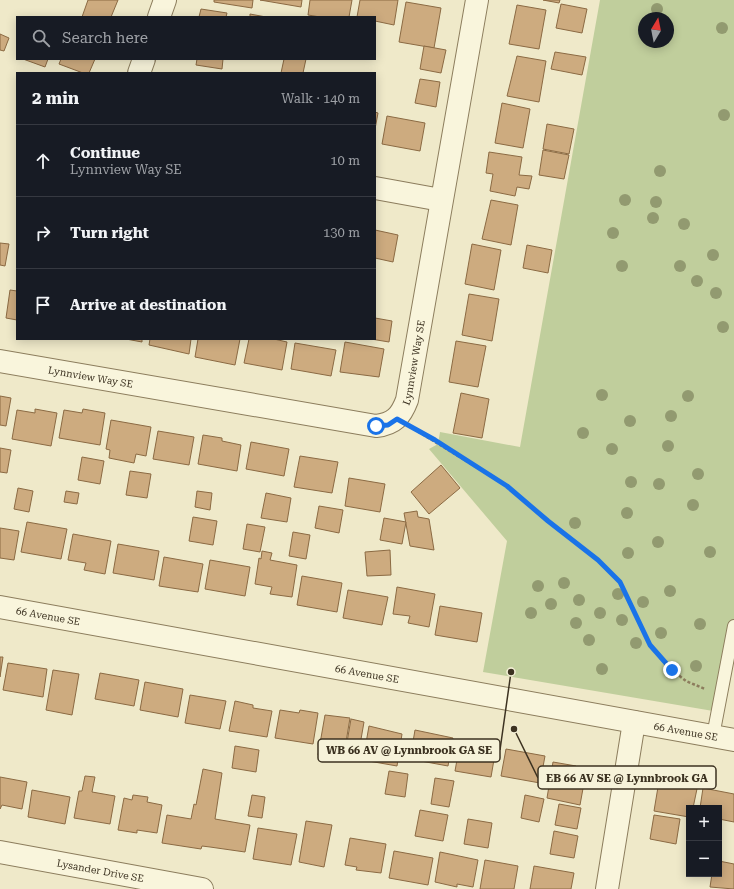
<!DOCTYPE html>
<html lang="en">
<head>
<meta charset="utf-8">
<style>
	body { margin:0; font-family:"Roboto Serif",serif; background:#242831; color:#f1f3f6 }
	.controls { position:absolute; right:12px; bottom:12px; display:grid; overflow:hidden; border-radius:0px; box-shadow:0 2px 10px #0003 }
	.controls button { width:36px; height:36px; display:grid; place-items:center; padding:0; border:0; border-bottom:1px solid #363941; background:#171b24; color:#f1f3f6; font:20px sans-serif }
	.compass { position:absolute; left:638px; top:12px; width:36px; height:36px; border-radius:50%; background:#171b24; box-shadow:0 2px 10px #0003; rotate:10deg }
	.stop { position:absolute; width:12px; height:12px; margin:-9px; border:3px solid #1a73e8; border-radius:50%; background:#fff }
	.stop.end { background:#1a73e8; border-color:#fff; box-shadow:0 1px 4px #0008 }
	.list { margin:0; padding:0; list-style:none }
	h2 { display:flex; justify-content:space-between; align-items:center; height:52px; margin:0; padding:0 16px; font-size:17px }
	h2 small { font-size:13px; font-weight:400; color:#9ea1a6 }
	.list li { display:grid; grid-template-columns:26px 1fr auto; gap:12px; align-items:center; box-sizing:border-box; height:72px; padding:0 16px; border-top:1px solid #363941 }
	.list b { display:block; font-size:15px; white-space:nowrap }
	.list p { margin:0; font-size:13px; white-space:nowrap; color:#9ea1a6 }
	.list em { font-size:13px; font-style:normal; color:#9ea1a6 }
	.icon { flex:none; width:22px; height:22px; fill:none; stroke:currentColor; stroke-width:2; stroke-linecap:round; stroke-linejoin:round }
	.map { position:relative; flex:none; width:734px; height:889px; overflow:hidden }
	.search { position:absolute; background:#171b24; box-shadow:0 2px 10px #0003; left:16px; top:16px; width:360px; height:44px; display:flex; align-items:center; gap:10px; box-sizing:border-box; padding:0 14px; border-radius:0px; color:#9ea1a6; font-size:15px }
	.panel { position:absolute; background:#171b24; box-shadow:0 2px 10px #0003; left:16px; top:72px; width:360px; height:268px; border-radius:0px }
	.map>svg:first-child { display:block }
</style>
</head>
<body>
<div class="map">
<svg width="734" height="889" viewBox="0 0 734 889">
	<rect width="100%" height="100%" fill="#efe9c9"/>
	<!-- green -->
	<path fill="#c0ce9c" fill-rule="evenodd" d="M600,0H734V627L719,712L483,672L507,541L429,449L438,444L440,432L520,447ZM644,18H668V42H644Z"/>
	<!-- building -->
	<g fill="#cdab7f" stroke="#8b6a43">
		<path d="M88,0H118L111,17H82Z"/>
		<path d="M214,0H253L252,8L214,2Z"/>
		<path d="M260,0H302L301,7Z"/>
		<path d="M310,0H352L349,17H320L308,15Z"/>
		<path d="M360,0H398L394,25L375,21V17H357Z"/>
		<path d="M543,0H560L559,3Z"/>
		<path d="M406,2L441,8L434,48L399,42Z"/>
		<path d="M561,4L587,9L582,33L556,28Z"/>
		<path d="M517,5L546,10L539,49L509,44Z"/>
		<path d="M201,9L227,13L226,17H199Z"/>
		<path d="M250,14L266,17H250Z"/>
		<path d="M0,34L9,38L4,51L0,50Z"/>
		<path d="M424,46L446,50L441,73L420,69Z"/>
		<path d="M555,52L586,57L582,75L551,69Z"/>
		<path d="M517,56L546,61L539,102L507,96Z"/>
		<path d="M23,59H48L45,67Z"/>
		<path d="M61,59H95L89,73H83L59,64Z"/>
		<path d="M197,59H223L222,69L196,65Z"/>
		<path d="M284,59H306L303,73H281Z"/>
		<path d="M420,79L440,82L436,107L415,103Z"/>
		<path d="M502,103L530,109L523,148L495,143Z"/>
		<path d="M375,112L378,113L375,129Z"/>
		<path d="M387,116L425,123L420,151L382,144Z"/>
		<path d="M547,124L574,129L569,154L543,149Z"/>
		<path d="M543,150L569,155L564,179L539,175Z"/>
		<path d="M489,152L522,157L519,175L532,176L529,189L517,187L515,196L490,191L493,174L486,173Z"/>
		<path d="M491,200L518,205L511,245L482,239Z"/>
		<path d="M375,230L398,235L393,262L375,258Z"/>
		<path d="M0,243L9,244L5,266L0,265Z"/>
		<path d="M472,244L501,250L494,290L465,284Z"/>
		<path d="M527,245L552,250L548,273L523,268Z"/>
		<path d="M10,290L17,291V320L6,318Z"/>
		<path d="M469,294L499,299L492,341L462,335Z"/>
		<path d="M375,318L392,321L389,342L371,339H375Z"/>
		<path d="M126,339H142V342Z"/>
		<path d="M150,339H191L189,354L149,345Z"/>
		<path d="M198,339H240L235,365L195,357Z"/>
		<path d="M249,339H274L287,342L282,370L244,363Z"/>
		<path d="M456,341L486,346L478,387L449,382Z"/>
		<path d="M345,342L384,349L379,377L340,372Z"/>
		<path d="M295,343L336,350L331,376L291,369Z"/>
		<path d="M461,393L489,399L482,438L453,433Z"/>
		<path d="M0,396L11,398L6,426L0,425Z"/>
		<path d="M35,409L57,413L51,446L12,439L17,410L35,413Z"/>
		<path d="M83,409L105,413L100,445L59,438L64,410L82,413Z"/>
		<path d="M111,420L151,427L146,456L136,454L134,463L109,458L110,450L106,449Z"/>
		<path d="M158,431L194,437L189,465L153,459Z"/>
		<path d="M203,435L222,438V441L241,445L237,471L198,464Z"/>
		<path d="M251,442L289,449L284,476L246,469Z"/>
		<path d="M0,448L11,450L7,473L0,472Z"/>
		<path d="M300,456L338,462L332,493L294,487Z"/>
		<path d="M82,457L104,461L100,484L78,480Z"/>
		<path d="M441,465L460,488L429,514L411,492Z"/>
		<path d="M130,471L151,474L147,498L126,495Z"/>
		<path d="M349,478L385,484L380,512L345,506Z"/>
		<path d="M18,488L33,491L29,512L14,509Z"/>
		<path d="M66,491L79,493L77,504L64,502Z"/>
		<path d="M197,491L212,493L210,510L195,507Z"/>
		<path d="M266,493L291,498L287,522L261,518Z"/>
		<path d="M319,506L343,510L339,533L315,528Z"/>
		<path d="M417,511L418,517L429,519L434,550L410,546L404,513Z"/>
		<path d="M193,517L217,521L213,545L189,541Z"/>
		<path d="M384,518L406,522L402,544L380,540Z"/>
		<path d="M27,522L67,529L61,559L21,552Z"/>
		<path d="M247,524L265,527L260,552L243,549Z"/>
		<path d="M0,528L19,531L14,560L0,558Z"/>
		<path d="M293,532L310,535L306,559L289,556Z"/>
		<path d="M73,534L111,541L105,574L84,570L86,563L68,560Z"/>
		<path d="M118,544L159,551L154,580L113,573Z"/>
		<path d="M390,550L391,575L367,576L365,552Z"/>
		<path d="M262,551L272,553L270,560L297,565L292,597L270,594L272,587L255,584L259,558L261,559Z"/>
		<path d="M164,557L203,564L198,592L159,586Z"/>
		<path d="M210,560L250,567L245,596L205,589Z"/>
		<path d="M302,576L342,583L337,612L297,605Z"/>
		<path d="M397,587L435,594L429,627L408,623L410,616L393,614Z"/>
		<path d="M348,590L388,597L382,625L343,618Z"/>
		<path d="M440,606L482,613L477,642L435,635Z"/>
		<path d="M0,657H3L0,677Z"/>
		<path d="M8,663L47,669L43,697L3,690Z"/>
		<path d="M53,670L79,674L72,715L46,710Z"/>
		<path d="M100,673L139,680L134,706L95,699Z"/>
		<path d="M145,682L183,689L178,717L140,710Z"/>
		<path d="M190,695L226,701L220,729L185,723Z"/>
		<path d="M235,701L253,705V708L272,711L267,737L229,731Z"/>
		<path d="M280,710L299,713L300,710L318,713L313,744L275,738Z"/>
		<path d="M325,715L350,718L343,760L318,755Z"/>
		<path d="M351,719L364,722L360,745L347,742Z"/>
		<path d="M369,726L402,734L397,766L363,760Z"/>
		<path d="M415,730L453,738L448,766L410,759Z"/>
		<path d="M460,743L471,745L472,743L496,748L491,777L455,771Z"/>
		<path d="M235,746L259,750L256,772L232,768Z"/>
		<path d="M506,749L545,756L540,783L501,776Z"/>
		<path d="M553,762L576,766L575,770L586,772L580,805L547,798Z"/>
		<path d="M203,769L222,773L215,819L250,825L245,852L210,847L202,846L201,849L162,843L167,815L191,819L194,804L196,805Z"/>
		<path d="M389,771L408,774L405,797L385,794Z"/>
		<path d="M85,776L95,777L92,792L115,796L110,824L74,818L79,791H82Z"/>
		<path d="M0,777L27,782L22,809L2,805L0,809Z"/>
		<path d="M435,778L454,781L449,807L431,804Z"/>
		<path d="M659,781L676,785L677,781L698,784L693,808H689V817L654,811Z"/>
		<path d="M703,788L734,794V822L719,819V808H700Z"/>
		<path d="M32,790L70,797L65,824L28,817Z"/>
		<path d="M133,795L148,797L147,802L162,805L157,833L137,830V833L118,830L124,798L132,800Z"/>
		<path d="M252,795L265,797L262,818L248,816Z"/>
		<path d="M525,795L544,799L539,822L521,818Z"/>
		<path d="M559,804L581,808L577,829L555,825Z"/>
		<path d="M420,810L448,815L443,841L415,836Z"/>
		<path d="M654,815L680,819L676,844L650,839Z"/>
		<path d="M468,819L492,823L488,848L464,844Z"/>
		<path d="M306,821L332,825L324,867L299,862Z"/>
		<path d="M258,828L297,834L291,865L253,859Z"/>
		<path d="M554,831L578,836L574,858L550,854Z"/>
		<path d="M350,838L386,844L381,873L356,870L357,867L345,865Z"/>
		<path d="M394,851L433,858L428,885L389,878Z"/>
		<path d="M440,852L478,860L473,887L457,884V887L435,882Z"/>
		<path d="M485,860L518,866L514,889H480Z"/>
		<path d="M719,861L734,864V889L710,887L712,874H719Z"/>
		<path d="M534,866L574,873L571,889H530Z"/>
	</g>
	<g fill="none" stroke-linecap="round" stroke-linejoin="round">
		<!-- service casing -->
		<g stroke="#8c7d5d" stroke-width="14">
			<path id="service" d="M713,736L734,626"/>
		</g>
		<!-- minor casing -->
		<g stroke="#8c7d5d" stroke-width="24">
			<g id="minor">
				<path d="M159,17L165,0"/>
				<path d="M139,73L144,59"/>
				<path d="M375,188L441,200"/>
				<path id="s1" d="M0,361L376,426C394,424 401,416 407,400L477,0"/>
				<path id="s2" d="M0,607L734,740"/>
				<path id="s3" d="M0,852L202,889"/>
				<path d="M607,889L634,722"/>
			</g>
		</g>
		<!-- path -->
		<path stroke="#8c7d5d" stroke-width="2.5" stroke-dasharray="3 2" stroke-linecap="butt" d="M414,429L507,486L548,521L598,560L620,582L650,645L672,670L686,681L705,689"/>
		<!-- service -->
		<use href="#service" stroke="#f9f5dc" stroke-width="12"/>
		<!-- minor -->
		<use href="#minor" stroke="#f9f5dc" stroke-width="22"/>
	</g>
	<!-- trees -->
	<g fill="#929a70">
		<circle cx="657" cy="9" r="6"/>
		<circle cx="722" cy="28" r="6"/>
		<circle cx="724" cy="115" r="6"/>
		<circle cx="660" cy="171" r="6"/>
		<circle cx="625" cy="200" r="6"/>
		<circle cx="656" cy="202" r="6"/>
		<circle cx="653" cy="218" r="6"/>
		<circle cx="684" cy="224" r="6"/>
		<circle cx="613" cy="233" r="6"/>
		<circle cx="713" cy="255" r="6"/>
		<circle cx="622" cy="266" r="6"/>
		<circle cx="680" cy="266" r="6"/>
		<circle cx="697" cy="281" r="6"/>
		<circle cx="716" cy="293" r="6"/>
		<circle cx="723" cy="327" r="6"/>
		<circle cx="602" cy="395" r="6"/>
		<circle cx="688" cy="396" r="6"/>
		<circle cx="671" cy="416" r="6"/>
		<circle cx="630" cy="421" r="6"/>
		<circle cx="583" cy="433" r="6"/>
		<circle cx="668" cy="446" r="6"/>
		<circle cx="612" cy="449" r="6"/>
		<circle cx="698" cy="474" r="6"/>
		<circle cx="631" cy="482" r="6"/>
		<circle cx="659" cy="484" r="6"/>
		<circle cx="693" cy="505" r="6"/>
		<circle cx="627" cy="513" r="6"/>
		<circle cx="575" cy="523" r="6"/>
		<circle cx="658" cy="542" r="6"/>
		<circle cx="710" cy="552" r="6"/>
		<circle cx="628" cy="553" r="6"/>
		<circle cx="564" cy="583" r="6"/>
		<circle cx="538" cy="586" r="6"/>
		<circle cx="670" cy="591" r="6"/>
		<circle cx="618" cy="594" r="6"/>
		<circle cx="579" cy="600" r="6"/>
		<circle cx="643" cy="602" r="6"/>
		<circle cx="551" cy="604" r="6"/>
		<circle cx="531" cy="613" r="6"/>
		<circle cx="600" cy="613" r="6"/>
		<circle cx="622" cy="620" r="6"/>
		<circle cx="576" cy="623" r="6"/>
		<circle cx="700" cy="624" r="6"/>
		<circle cx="661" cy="633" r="6"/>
		<circle cx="589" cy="640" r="6"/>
		<circle cx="636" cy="643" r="6"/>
		<circle cx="696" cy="666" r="6"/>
		<circle cx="602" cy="669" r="6"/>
	</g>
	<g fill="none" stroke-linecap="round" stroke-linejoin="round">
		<!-- route -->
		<path stroke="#1a73e8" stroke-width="5" d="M376,426L388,425L397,419L435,440L507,486L548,521L598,560L620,582L650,645L672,670"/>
	</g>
	<g text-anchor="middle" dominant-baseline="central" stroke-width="3.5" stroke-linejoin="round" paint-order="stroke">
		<!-- street labels -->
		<g font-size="10" fill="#3c3221" stroke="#f6f2d9">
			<text stroke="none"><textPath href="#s1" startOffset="463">Lynnview Way SE</textPath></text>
			<text stroke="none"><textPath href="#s1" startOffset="92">Lynnview Way SE</textPath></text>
			<text stroke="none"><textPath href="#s2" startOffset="49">66 Avenue SE</textPath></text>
			<text stroke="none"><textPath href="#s2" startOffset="373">66 Avenue SE</textPath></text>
			<text stroke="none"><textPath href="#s2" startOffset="697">66 Avenue SE</textPath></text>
			<text stroke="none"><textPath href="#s3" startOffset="102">Lysander Drive SE</textPath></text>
		</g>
	</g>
	<!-- callouts -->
	<path fill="none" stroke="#3c3221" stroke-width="1.5" d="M511 672L500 750M514 729L538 778"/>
	<g fill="#3c3221" stroke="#f6f2d9" stroke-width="1.5">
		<circle cx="511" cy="672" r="4"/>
		<circle cx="514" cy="729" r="4"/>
	</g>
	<g fill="#f6f2d9" stroke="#3c3221" stroke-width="1.5">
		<rect x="318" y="739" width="182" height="23" rx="4"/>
		<rect x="538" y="766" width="178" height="23" rx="4"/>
	</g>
	<g font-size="11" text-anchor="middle" font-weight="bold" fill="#3c3221">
		<text x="409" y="754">WB 66 AV @ Lynnbrook GA SE</text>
		<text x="627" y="782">EB 66 AV SE @ Lynnbrook GA</text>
	</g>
</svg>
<div class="controls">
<button>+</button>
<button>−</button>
</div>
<svg class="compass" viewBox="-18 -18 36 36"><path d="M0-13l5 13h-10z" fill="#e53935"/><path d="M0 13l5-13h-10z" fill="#9ea1a6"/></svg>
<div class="stop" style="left:376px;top:426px"></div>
<div class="stop end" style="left:672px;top:670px"></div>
<div class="search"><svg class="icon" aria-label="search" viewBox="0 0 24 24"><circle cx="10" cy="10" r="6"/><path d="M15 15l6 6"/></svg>Search here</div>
<section class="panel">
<h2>2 min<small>Walk · 140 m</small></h2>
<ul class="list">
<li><svg class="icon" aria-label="ahead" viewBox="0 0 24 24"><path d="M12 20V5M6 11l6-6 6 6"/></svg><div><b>Continue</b><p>Lynnview Way SE</p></div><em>10 m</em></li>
<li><svg class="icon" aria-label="right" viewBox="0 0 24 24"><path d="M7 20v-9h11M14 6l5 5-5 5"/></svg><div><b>Turn right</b></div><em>130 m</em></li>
<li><svg class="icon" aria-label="arrive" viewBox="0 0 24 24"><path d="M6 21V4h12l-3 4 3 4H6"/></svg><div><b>Arrive at destination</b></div></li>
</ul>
</section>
</div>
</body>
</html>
